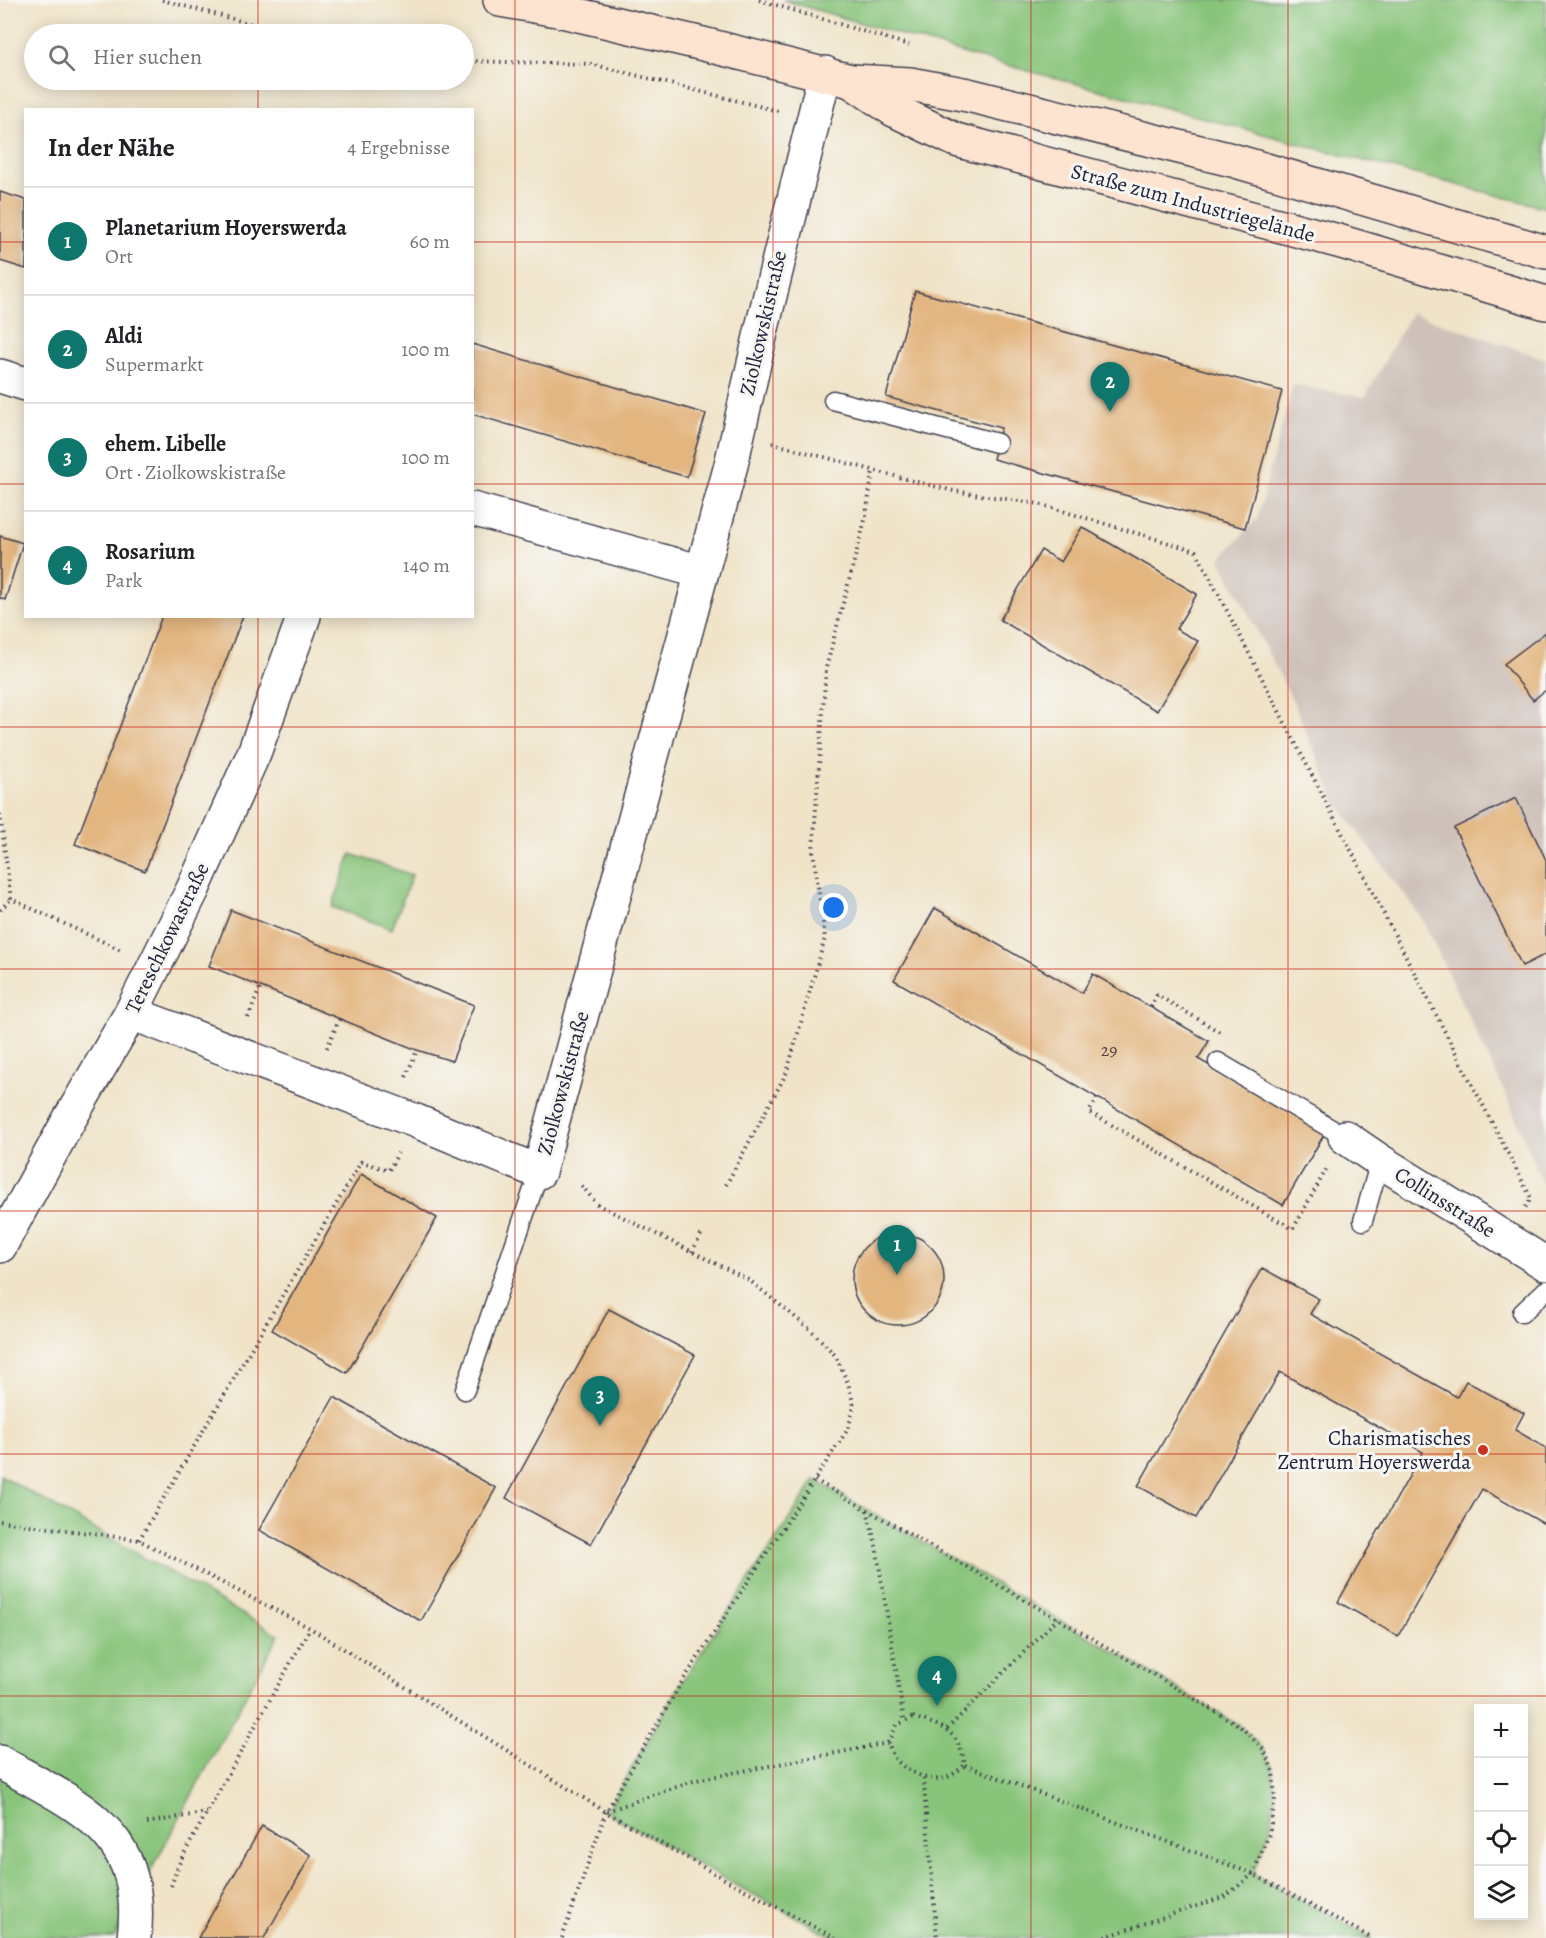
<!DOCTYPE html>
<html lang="de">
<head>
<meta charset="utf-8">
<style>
	body { margin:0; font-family:Alegreya,serif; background:#f2f2f2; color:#202124 }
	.controls { position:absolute; right:18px; bottom:18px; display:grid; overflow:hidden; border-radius:0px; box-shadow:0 3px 15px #0003 }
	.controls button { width:54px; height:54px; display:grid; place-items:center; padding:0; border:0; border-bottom:2px solid #e0e0e0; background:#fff; color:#202124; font:30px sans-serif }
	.you { position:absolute; left:834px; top:908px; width:21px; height:21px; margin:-15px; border:4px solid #fff; border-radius:50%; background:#1a73e8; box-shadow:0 0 0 9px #1a73e833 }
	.badge { display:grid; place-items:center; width:39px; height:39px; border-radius:50%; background:#0f766e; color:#fff; font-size:20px; font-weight:700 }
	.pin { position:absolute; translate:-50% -50px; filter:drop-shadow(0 2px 3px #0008) }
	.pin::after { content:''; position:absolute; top:32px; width:21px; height:18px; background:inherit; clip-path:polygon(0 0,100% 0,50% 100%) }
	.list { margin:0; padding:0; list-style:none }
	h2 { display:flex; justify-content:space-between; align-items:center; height:78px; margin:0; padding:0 24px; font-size:26px }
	h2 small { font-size:20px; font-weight:400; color:#757577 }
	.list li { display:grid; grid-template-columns:39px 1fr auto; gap:18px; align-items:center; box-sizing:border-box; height:108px; padding:0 24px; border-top:2px solid #e0e0e0 }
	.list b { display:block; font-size:22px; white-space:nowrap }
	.list p { margin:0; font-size:20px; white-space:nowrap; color:#757577 }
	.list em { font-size:20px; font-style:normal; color:#757577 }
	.icon { flex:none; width:33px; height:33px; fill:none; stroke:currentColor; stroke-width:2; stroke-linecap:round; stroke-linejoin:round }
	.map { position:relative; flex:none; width:1546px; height:1938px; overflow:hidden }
	.search { position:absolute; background:#fff; box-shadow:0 3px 15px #0003; left:24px; top:24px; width:450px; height:66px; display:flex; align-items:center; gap:15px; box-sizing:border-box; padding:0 21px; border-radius:33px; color:#757577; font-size:22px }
	.panel { position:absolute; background:#fff; box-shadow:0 3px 15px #0003; left:24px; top:108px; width:450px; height:510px; border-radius:0px }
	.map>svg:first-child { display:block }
</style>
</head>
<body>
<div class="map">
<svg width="1546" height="1938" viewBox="0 0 1546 1938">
	<rect width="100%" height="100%" fill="#f6f6f2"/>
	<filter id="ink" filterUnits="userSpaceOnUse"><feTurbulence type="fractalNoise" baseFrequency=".0167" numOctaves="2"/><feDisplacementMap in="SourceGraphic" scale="12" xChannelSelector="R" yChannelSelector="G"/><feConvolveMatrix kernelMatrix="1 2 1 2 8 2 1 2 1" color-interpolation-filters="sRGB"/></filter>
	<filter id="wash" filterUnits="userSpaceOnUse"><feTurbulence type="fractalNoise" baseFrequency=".008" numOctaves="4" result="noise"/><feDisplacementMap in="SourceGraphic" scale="24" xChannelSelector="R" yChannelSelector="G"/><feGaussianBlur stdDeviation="1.35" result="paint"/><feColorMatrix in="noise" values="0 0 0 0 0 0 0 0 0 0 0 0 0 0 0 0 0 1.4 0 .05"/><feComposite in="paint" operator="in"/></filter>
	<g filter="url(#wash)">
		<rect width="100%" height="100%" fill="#f0e3c7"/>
		<!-- industrial -->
		<path fill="#cec1b9" d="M1411,313L1546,359V1192L1507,1097L1421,917L1337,804L1293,701L1220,559L1257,519L1293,385L1365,397Z"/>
		<!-- green -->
		<g fill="#88c47a" stroke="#55735a" stroke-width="1.5">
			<path d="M783,0H1546V208L1315,148L969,55Z"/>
			<path d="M351,854L412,875L392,929L332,907Z"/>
			<path d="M0,1475L279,1635L114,1938H0Z"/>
			<path d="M815,1480L1126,1658L1240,1726L1264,1750L1273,1771L1275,1799L1269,1834L1253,1874L1372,1938H835L717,1875L606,1812L680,1685Z"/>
		</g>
		<g id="blocks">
			<!-- building -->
			<g fill="#e3b57f">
				<path d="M0,192L26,200V269L0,261Z"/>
				<path d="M915,291L1282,391L1245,528L993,459L1001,428L886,397Z"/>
				<path d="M472,344L706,414L687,477L472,414Z"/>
				<path d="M1082,527L1197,594L1176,629L1198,641L1157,711L1000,620L1041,550L1061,562Z"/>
				<path d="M0,536L23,543L5,600L0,598Z"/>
				<path d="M162,616H243L145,871L75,844Z"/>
				<path d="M1546,632V690L1533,700L1504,664Z"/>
				<path d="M1516,798L1546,860V954L1522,966L1454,828Z"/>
				<path d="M935,908L1082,993L1093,974L1209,1041L1198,1059L1325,1133L1283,1205L894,980Z"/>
				<path d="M231,910L474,1005L452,1061L417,1050L209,966Z"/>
				<path d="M361,1174L437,1218L347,1373L272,1330Z"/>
				<circle cx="898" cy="1279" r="46"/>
				<path d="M1262,1268L1319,1299L1310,1314L1457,1397L1466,1381L1524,1413L1515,1430L1546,1448V1525L1482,1489L1398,1636L1338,1602L1423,1452L1280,1372L1196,1518L1138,1486Z"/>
				<path d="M609,1309L695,1355L591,1544L506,1498Z"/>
				<path d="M334,1397L496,1488L421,1621L259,1530Z"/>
				<path d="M262,1826L311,1855L264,1938H198Z"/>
			</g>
		</g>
	</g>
	<g filter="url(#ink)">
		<use href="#blocks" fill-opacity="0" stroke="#413f50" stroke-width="1.5"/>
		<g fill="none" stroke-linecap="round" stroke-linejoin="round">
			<!-- lane casing -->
			<g stroke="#413f50" stroke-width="21">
				<g id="lane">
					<path d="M833,400L997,443"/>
					<path d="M1218,1062L1345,1137"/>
					<path d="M1363,1221L1380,1161"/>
					<path d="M1522,1313L1546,1290"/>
					<path d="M465,1390L539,1172"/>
				</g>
			</g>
			<!-- street casing -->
			<g stroke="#413f50" stroke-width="36">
				<g id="street">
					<path d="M0,376L26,384"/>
					<path d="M472,509L702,572"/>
					<path d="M131,1013L416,1121L539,1172L731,465L762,328L825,73"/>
					<path d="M1345,1137L1380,1161L1546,1264"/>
					<path d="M0,1246L69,1120L131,1013L193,889L254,753L304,616"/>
					<path d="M0,1762C79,1807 147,1831 134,1938"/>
				</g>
			</g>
			<!-- secondary casing -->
			<g stroke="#413f50" stroke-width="36">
				<g id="secondary">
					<path d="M500,0L557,10L699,43L851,81L910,84L968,95L1232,160L1546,252"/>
					<path d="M851,81L894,110L956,140L1338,241L1546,303"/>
				</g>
			</g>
			<!-- path -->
			<g stroke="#413f50" stroke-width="4" stroke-dasharray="1.5 4.5" stroke-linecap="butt">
				<path d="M162,0L289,34"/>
				<path d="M759,0L909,45"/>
				<path d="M464,61L591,64L778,111"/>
				<path d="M772,443L921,483L954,491L1039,504L1196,551L1531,1198L1525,1208"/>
				<path d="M0,814L11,899L121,950"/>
				<path d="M0,910L11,899"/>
				<path d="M1151,1007L1157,995L1220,1032"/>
				<path d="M248,1018L260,988"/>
				<path d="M327,1048L340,1018"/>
				<path d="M406,1077L417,1050"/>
				<path d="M1097,1098L1089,1112L1293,1229L1327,1168"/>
				<path d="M726,1185L787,1072L825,938L813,850L826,668L866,516L873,470"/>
				<path d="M692,1252L703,1231"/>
				<path d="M815,1480L1126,1658L1240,1726L1264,1750L1273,1771L1275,1799L1269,1834L1253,1874L1226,1896L1102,1938"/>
				<path d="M867,1510L876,1546L904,1720"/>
				<path d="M0,1521L139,1540L310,1628L606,1812L717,1875L835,1938"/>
				<path d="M139,1540L361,1162L389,1170L398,1153"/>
				<path d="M913,1717C945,1727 958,1730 965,1765C957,1771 950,1778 940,1779C926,1781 902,1769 894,1757C892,1753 890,1747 888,1743L897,1725Z"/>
				<path d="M947,1729L1058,1618"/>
				<path d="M965,1765L1253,1874L1372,1938"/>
				<path d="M924,1778L925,1801L937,1938"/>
				<path d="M607,1811L696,1780L888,1743"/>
				<path d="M147,1823L207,1812"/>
				<path d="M171,1886L181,1859L310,1628"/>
				<path d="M562,1938L606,1812L680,1685L848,1429L854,1406L848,1383L835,1355L811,1330L749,1280L598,1205L581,1185"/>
			</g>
			<!-- lane -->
			<use href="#lane" stroke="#fff" stroke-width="18"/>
			<!-- street -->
			<use href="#street" stroke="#fff" stroke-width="33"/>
			<!-- secondary -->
			<use href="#secondary" stroke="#fde4d1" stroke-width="33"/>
		</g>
	</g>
	<!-- grid -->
	<path fill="none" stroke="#c8321e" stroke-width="1.5" stroke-opacity="0.55" d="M258,0V34M515,0V1938M773,0V1938M1031,0V1938M1288,0V1938M258,80V110M0,242H26M472,242H1546M0,484H26M472,484H1546M258,616V1938M0,727H1546M0,969H1546M0,1211H1546M0,1454H1546M0,1696H1546"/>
	<!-- markers -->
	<circle fill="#c8321e" stroke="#f6f6f2" stroke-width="2" cx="1483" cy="1450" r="6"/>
	<g text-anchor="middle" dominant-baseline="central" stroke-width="6" stroke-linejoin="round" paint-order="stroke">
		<!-- number labels -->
		<g font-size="18" fill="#52474c">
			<text x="1109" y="1050">29</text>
		</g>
		<!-- street labels -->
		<g font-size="21" fill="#22223b" stroke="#f6f6f2">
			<text transform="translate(1193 203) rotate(15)">Straße zum Industriegelände</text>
			<text transform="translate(763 323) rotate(-77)">Ziolkowskistraße</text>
			<text transform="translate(167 938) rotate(-64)">Tereschkowastraße</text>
			<text transform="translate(563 1083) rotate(-75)">Ziolkowskistraße</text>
			<text transform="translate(1445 1202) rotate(32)">Collinsstraße</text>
		</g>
		<!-- poi labels -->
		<g font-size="21" fill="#22223b" stroke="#f6f6f2" text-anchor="end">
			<text x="1471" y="1438">Charismatisches<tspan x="1471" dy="24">Zentrum Hoyerswerda</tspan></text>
		</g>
	</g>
</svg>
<div class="controls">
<button>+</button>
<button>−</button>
<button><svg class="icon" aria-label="locate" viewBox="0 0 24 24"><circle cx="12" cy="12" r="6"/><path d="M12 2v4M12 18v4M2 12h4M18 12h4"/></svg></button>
<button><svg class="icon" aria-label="layers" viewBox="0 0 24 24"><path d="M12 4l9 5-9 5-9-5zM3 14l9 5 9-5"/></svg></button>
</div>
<div class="you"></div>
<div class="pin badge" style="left:897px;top:1275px">1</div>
<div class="pin badge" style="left:1110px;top:412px">2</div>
<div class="pin badge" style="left:600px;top:1426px">3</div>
<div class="pin badge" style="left:937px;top:1706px">4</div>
<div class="search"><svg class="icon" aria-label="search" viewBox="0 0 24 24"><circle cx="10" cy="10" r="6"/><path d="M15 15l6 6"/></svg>Hier suchen</div>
<section class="panel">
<h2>In der Nähe<small>4 Ergebnisse</small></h2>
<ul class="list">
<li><span class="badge">1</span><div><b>Planetarium Hoyerswerda</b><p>Ort</p></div><em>60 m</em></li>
<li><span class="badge">2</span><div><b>Aldi</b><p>Supermarkt</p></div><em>100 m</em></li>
<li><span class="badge">3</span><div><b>ehem. Libelle</b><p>Ort · Ziolkowskistraße</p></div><em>100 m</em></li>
<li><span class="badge">4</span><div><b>Rosarium</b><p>Park</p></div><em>140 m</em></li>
</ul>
</section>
</div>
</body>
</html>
